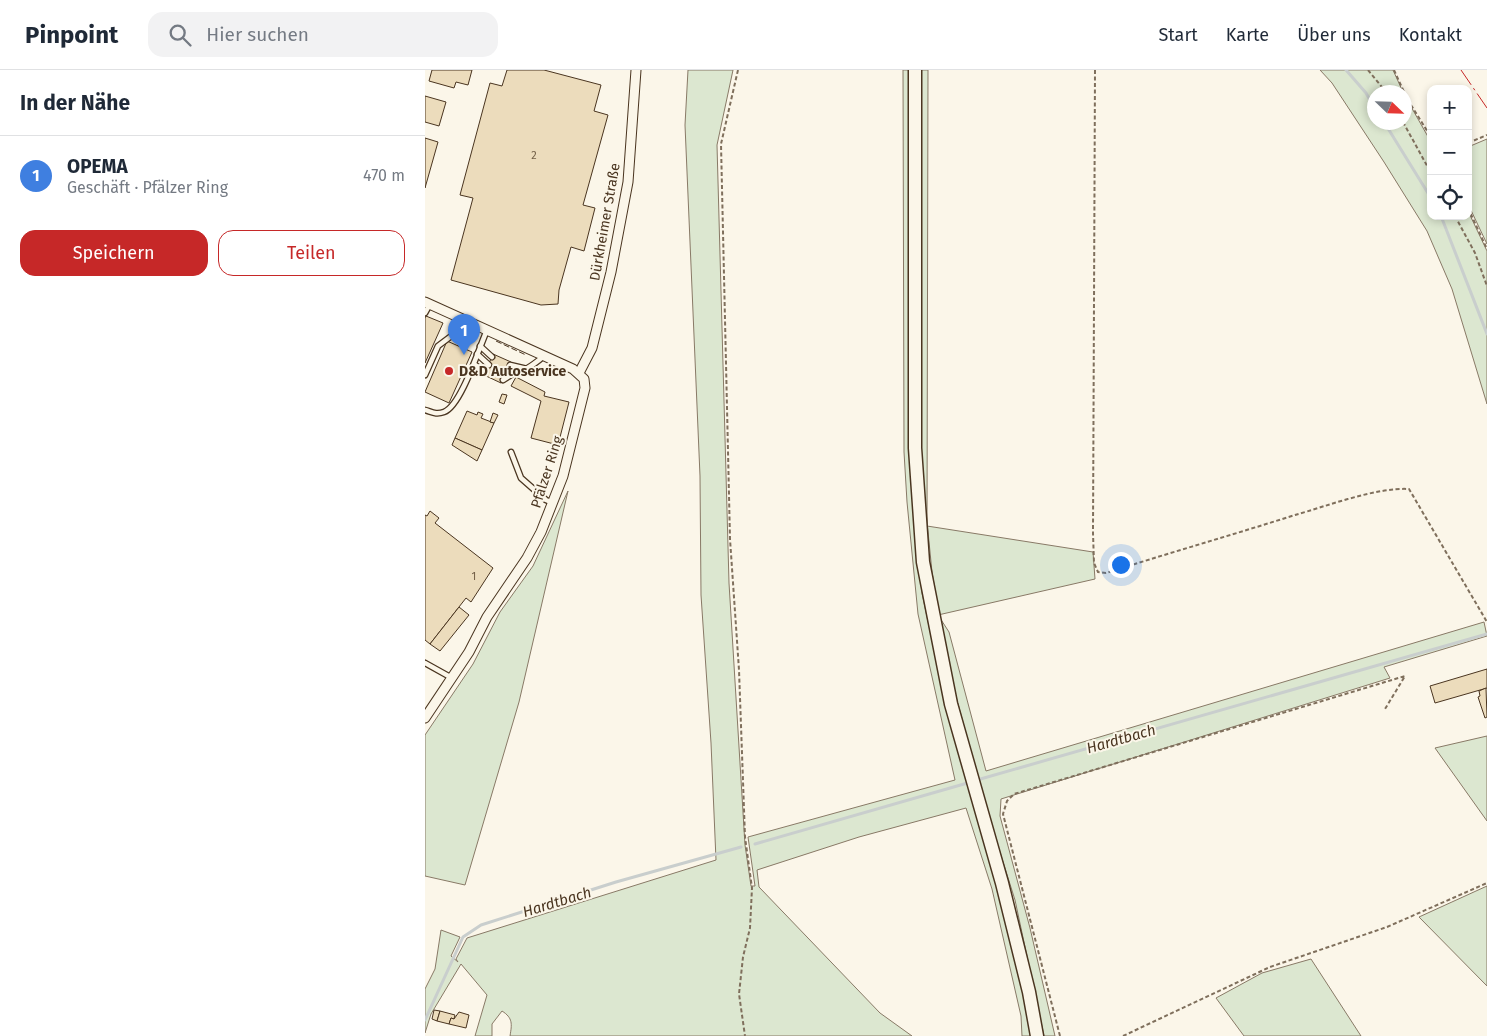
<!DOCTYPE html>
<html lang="de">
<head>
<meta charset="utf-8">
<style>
	body { margin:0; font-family:"Fira Sans",sans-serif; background:#f2f2f3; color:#1f2937 }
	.controls { position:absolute; right:15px; top:15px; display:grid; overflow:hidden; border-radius:10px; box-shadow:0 2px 8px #0003 }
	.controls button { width:45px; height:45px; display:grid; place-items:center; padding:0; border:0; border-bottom:1px solid #e0e1e3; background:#fff; color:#1f2937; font:25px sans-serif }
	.compass { position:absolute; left:942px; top:15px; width:45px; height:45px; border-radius:50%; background:#fff; box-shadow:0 2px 8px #0003; rotate:113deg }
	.you { position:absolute; left:695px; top:494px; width:18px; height:18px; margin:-12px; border:4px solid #fff; border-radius:50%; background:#1a73e8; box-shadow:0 0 0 8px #1a73e833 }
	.badge { display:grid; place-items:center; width:32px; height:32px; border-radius:50%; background:#c62828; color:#fff; font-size:16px; font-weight:700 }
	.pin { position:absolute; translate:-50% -41px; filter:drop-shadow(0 1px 2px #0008) }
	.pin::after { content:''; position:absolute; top:26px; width:18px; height:15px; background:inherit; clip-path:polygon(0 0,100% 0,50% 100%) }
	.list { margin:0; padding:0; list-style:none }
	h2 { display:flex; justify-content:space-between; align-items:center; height:65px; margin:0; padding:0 20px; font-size:21px }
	h2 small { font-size:16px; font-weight:400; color:#747a83 }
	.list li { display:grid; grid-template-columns:32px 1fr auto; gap:15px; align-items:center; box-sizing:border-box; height:80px; padding:0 20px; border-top:1px solid #e0e1e3 }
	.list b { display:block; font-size:19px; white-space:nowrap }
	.list p { margin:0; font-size:16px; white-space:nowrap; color:#747a83 }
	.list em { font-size:16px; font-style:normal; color:#747a83 }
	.actions { display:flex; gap:10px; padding:15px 20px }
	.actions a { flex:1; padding:11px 0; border:1px solid #c62828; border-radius:15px; text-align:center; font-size:18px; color:#c62828 }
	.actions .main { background:#c62828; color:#fff }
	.icon { flex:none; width:28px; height:28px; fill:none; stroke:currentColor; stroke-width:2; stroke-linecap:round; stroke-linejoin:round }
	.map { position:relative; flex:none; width:1062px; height:966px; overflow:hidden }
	header { display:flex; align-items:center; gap:30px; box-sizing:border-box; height:70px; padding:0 25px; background:#fff; border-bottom:1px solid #e0e1e3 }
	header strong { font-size:24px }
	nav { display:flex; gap:28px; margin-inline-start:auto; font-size:18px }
	.search { width:350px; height:45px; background:#f2f2f3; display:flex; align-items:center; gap:12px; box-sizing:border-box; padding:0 18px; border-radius:15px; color:#747a83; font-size:19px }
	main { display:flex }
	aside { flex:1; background:#fff }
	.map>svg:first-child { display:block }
</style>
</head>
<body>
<header>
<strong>Pinpoint</strong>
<div class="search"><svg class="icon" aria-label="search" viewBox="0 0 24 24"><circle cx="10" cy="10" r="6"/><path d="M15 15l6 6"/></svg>Hier suchen</div>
<nav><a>Start</a><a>Karte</a><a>Über uns</a><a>Kontakt</a></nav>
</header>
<main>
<aside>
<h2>In der Nähe<small></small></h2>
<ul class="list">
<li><span class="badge" style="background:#3f7fe0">1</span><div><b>OPEMA</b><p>Geschäft · Pfälzer Ring</p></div><em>470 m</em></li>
</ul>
<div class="actions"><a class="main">Speichern</a><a>Teilen</a></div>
</aside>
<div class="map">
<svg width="1062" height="966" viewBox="0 0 1062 966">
	<rect width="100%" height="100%" fill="#fbf6e9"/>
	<!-- green -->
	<g fill="#dce7d0" stroke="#887966">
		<path d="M263,0H308L292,75L304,513L320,775L326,816H330L323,767L530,710L493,544L482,432L479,382L478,0H485V357L487,424L497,523L519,627L569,800L596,905L606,966H597L596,946L567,819L541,738L434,767L332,800L334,817L455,943L487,966H85C87,954 88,948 77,941L67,954V966H50L62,925L36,894L6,944L0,963V919L10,899L16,860L35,867L26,886L33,892L31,889L42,868L291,790L286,673L276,525L275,406L260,55Z"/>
		<path d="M495,0H503L502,456L668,482L670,509L513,545L524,562L561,701L1059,552L1062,566L959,597L965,608L576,729L575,746L605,858L630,966H619L590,830L560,735L521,589L507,502L495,381Z"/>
		<path d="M895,0H968L978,22H949V52H979L980,26L1006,72V146H1043V141L1062,181V334L1027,219L1002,161L959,92L907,13Z"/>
		<path d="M1062,69V174L1043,134V77Z"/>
		<path d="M143,421L94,632L40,815L0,806V665L48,594L75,542L108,496Z"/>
		<path d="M1062,666V751L1010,678Z"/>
		<path d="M1062,816V916L994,847Z"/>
		<path d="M886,889L936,966H819L791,928L837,903Z"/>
	</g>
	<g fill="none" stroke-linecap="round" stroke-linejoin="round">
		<!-- stream -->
		<g stroke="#c9cecd" stroke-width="3">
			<path d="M921,0L941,23L949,37"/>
			<path d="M959,52L1006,128"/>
			<path d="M1016,146L1062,264"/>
			<path d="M552,710L1062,564"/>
			<path d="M330,774L546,712"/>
			<path d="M0,950L38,867L56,855L191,812L316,777"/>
		</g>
	</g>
	<!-- building -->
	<g fill="#ecdcbc" stroke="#4a3520">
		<path d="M7,0H47L43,15L31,12L29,18L4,11Z"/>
		<path d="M82,0H119L176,15L169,41L183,45L158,135L170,138L159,181L146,177L134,220L133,234L116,235L26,210L48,128L35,125L65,13L77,16Z"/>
		<path d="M0,26L21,32L14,56L0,52Z"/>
		<path d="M0,68L13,72L0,118Z"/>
		<path d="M1,246L18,253L0,293V248Z"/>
		<path d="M22,271L47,282L24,333L0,322Z"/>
		<path d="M68,284L86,292L76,313L59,305Z"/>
		<path d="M91,307L120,322L119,326L144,332L133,375L106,368L116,331L86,316Z"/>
		<path d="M77,324L82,325L79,334L74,332Z"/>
		<path d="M42,341L52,345L53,342L58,344L56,348L69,353L57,380L30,368Z"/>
		<path d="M68,343L73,345L69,353L65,352Z"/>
		<path d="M30,368L57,380L52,391L27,375Z"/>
		<path d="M5,441L14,448L10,453L68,498L46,532L41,528L5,574L0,570V445L2,446Z"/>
		<path d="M34,537L44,545L15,581L5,574Z"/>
		<path d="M1062,599V618L1010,633L1005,616Z"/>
		<path d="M1061,618L1062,647L1060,648L1053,627L1055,626L1054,621Z"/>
		<path d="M9,940L15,941L12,951L7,949Z"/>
		<path d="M15,941L30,945L29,949L26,948L24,954L12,951Z"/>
		<path d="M34,942L44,945L41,958L24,954L26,948L29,949Z"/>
	</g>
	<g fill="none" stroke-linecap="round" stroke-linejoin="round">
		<!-- service casing -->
		<g stroke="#4a3520" stroke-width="7">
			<g id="service">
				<path d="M0,243L5,234"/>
				<path d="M55,276L67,287"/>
				<path d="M52,284L64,295"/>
				<path d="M49,294L60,302"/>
				<path d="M85,295L102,299"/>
				<path d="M81,302C97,305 106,296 118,287"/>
				<path d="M0,305L13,276L37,258L40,251"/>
				<path d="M78,310L89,303"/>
				<path d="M0,340C7,342 11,345 19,342C36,336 54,278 62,260"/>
				<path d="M86,382L96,408L121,430L128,433"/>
				<path d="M0,593L27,608"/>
			</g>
		</g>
		<!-- minor casing -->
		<g stroke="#4a3520" stroke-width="11">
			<g id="minor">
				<path d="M0,232L148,299L159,309L160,318L138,406L116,462L102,488L62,547L44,582L0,648"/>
				<path d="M154,303L167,278L186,202L203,112L211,0"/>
			</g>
		</g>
		<!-- secondary casing -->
		<g stroke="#4a3520" stroke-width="15">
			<path id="secondary" d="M490,0V378L498,492L526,634L577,813L604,922L612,966"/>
		</g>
		<!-- path -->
		<g stroke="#7f6f5c" stroke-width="2" stroke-dasharray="4 2.5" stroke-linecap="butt">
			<path d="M313,0L296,74L305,469L314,600L320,767L327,818L325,858L318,887L314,924L320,966"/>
			<path d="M670,0L668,463L669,493L673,502L681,503C744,483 807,465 870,445C902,436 952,417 984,419L1062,552"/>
			<path d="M943,0L961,22"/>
			<path d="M969,0L979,22"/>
			<path d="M979,24L1006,67"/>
			<path d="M978,52L1006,103"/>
			<path d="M1043,73L1062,65"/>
			<path d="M1043,138L1062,179"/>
			<path d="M1030,146L1050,183L1062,216"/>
			<path d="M635,966L578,744L582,731L589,724L980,606L960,639"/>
			<path d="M698,966L845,897L962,857L1062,813"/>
		</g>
		<!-- service -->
		<use href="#service" stroke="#fbf6e9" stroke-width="4.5"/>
		<!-- minor -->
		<use href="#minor" stroke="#fbf6e9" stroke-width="9"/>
		<!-- secondary -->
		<use href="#secondary" stroke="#fbf6e9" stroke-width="12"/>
		<!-- fence -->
		<path stroke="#4a3520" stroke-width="1" stroke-dasharray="6 2.5" stroke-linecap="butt" d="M71,271L101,285"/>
		<!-- power -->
		<path stroke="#c62828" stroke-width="1" stroke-dasharray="18 4 2.5 4" stroke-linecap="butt" d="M1036,0L1062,38"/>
	</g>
	<!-- markers -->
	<circle fill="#c62828" stroke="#fbf6e9" stroke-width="2" cx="24" cy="301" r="5"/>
	<g text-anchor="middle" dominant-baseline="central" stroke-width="4" stroke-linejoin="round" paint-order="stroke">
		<!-- number labels -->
		<g font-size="11" fill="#725f47">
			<text x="109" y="85">2</text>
			<text x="49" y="506">1</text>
		</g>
		<!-- street labels -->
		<g font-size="14" fill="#4a3520" stroke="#fbf6e9">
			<text transform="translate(180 152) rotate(-80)">Dürkheimer Straße</text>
			<text transform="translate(122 402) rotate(-72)">Pfälzer Ring</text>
		</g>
		<!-- poi labels -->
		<g font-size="14" font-weight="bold" fill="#4a3520" stroke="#fbf6e9" text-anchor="start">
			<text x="34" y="301">D&amp;D Autoservice</text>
		</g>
		<!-- water labels -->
		<g font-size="15" font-style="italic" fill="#4a3520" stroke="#fbf6e9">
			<text transform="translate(696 669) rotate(-16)">Hardtbach</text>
			<text transform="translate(132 832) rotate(-17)">Hardtbach</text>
		</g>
	</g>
</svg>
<div class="controls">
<button>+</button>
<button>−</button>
<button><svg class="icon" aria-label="locate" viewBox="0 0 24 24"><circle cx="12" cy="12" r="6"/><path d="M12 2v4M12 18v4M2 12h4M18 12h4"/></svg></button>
</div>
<svg class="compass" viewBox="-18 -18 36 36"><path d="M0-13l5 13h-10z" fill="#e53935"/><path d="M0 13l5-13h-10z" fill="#747a83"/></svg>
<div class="you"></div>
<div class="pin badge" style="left:39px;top:285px;background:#3f7fe0">1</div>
</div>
</main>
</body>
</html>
